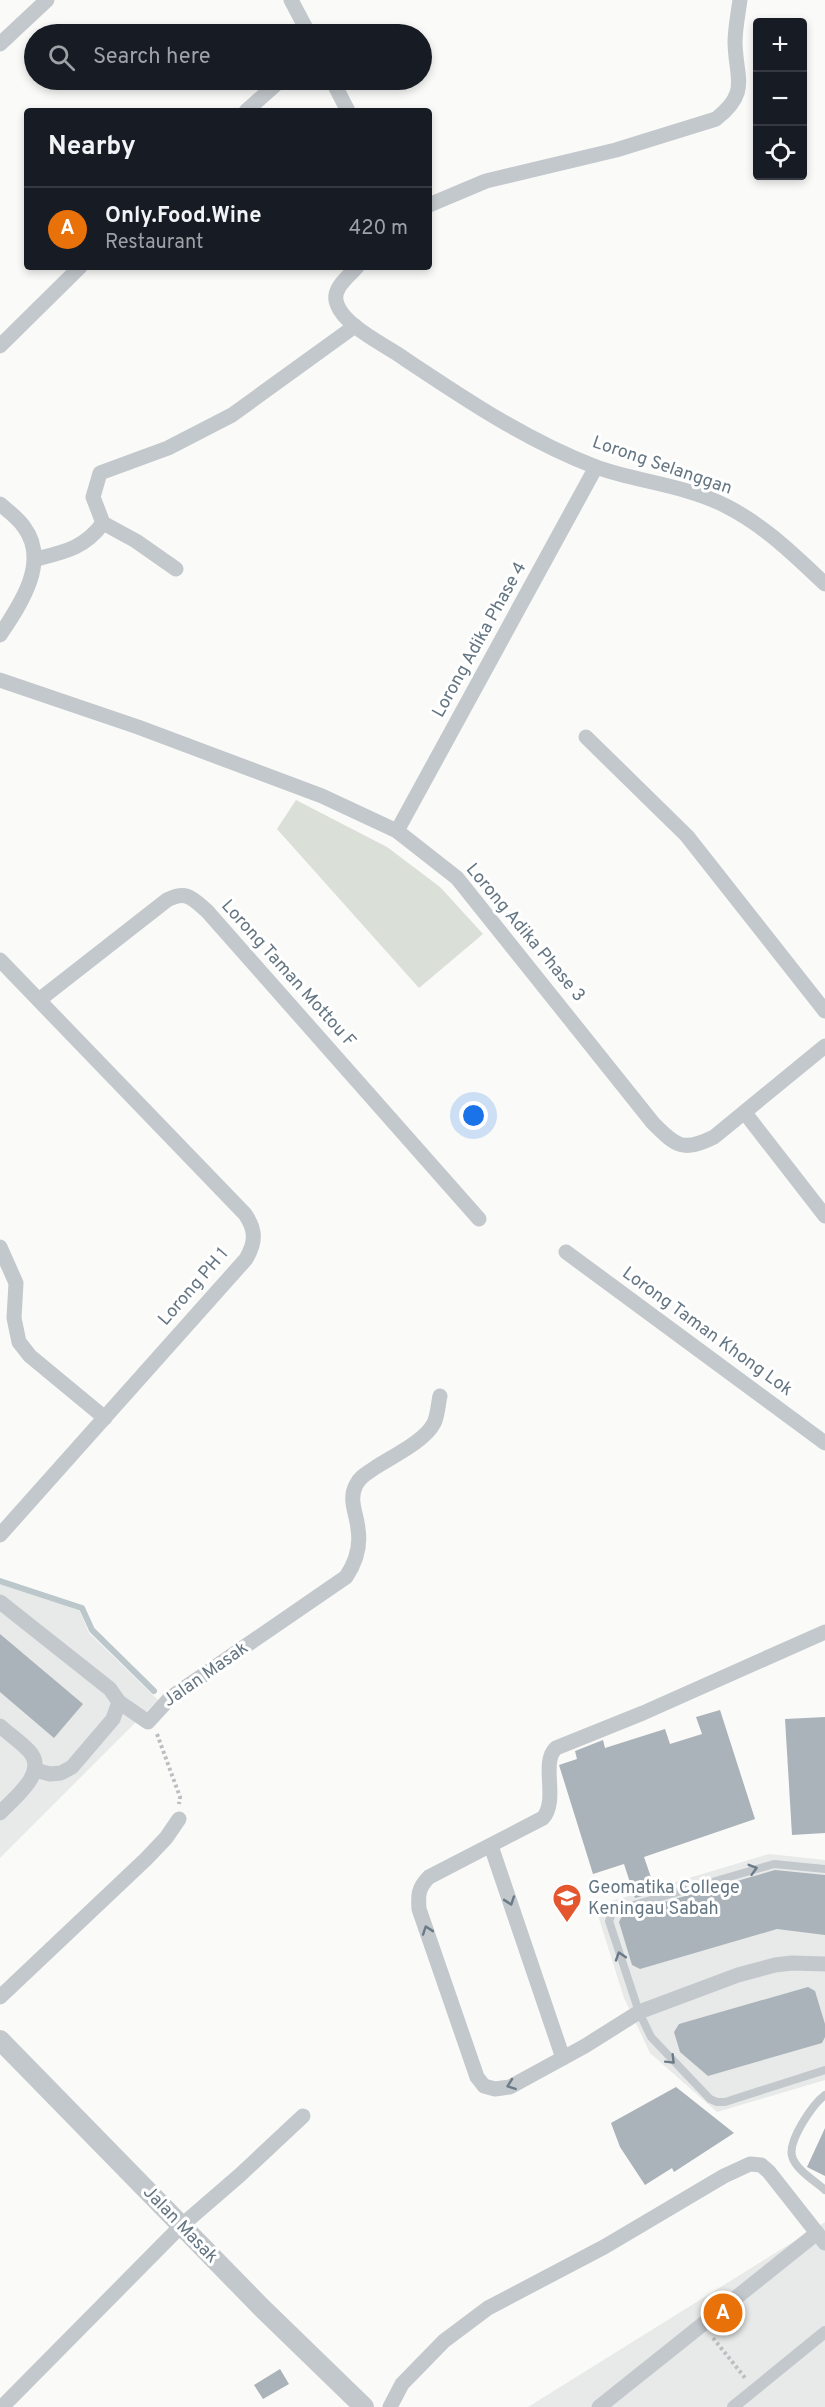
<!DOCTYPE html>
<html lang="en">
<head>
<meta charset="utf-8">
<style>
	body { margin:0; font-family:Overpass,sans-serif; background:#20242c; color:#f1f3f6 }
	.controls { position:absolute; right:18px; top:18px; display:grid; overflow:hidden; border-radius:6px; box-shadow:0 3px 9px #0003 }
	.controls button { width:54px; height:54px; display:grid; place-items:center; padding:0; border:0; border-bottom:2px solid #363941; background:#171b24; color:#f1f3f6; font:30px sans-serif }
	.you { position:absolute; left:474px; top:1116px; width:21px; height:21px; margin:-15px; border:4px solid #fff; border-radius:50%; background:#1a73e8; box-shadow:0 0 0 9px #1a73e833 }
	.badge { display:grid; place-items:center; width:39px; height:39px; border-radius:50%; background:#0f766e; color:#fff; font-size:20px; font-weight:700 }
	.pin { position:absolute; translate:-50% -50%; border:3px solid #fff; box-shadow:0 2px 6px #0006 }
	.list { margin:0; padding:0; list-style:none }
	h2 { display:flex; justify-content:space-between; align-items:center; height:78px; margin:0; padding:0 24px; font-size:26px }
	h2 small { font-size:20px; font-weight:400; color:#9ea1a6 }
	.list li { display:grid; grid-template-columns:39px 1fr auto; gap:18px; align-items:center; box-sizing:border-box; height:84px; padding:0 24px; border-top:2px solid #363941 }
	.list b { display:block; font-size:22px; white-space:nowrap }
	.list p { margin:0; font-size:20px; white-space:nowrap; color:#9ea1a6 }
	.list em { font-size:20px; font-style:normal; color:#9ea1a6 }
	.icon { flex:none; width:33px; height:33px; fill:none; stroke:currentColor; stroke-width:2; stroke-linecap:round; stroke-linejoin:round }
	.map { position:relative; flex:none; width:825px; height:2407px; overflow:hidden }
	.search { position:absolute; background:#171b24; box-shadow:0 3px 9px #0003; left:24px; top:24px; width:408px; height:66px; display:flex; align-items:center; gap:15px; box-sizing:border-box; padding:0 21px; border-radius:33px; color:#9ea1a6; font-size:22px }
	.panel { position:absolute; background:#171b24; box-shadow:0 3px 9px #0003; left:24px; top:108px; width:408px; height:162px; border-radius:6px }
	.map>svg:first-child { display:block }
</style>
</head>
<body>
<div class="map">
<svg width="825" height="2407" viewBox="0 0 825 2407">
	<rect width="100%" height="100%" fill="#fafaf8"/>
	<!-- built -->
	<g fill="#e8e9e9">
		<path d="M0,1584L78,1607L89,1633L158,1700L0,1858Z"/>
		<path d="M769,1854L825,1860V2080L717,2112L650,2053L624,1998L595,1906Z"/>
		<path d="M825,2222V2407H528Z"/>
	</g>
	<!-- green -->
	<path fill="#dadfd7" d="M296,800L387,847L440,887L483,934L419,988L277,829Z"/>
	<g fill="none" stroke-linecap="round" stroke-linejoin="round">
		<!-- stream -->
		<path stroke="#bbc7cb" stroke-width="6" d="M0,1581L82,1608L92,1630L154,1691"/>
	</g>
	<!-- building -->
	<g fill="#aab3b9">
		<path d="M0,1634L83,1704L54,1738L0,1692Z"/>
		<path d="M720,1710L755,1819L644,1857L656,1892L635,1898L624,1864L593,1874L559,1765L577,1759L575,1751L603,1740L605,1748L665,1729L670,1744L702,1734L696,1717Z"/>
		<path d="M825,1717V1833L792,1835L785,1719Z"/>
		<path d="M775,1870L825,1875V1935L777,1929L640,1969L632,1965L619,1922L623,1914Z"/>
		<path d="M808,1987L815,1991L825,2024V2037L822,2043L708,2076L680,2052L674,2032L679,2024Z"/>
		<path d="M676,2087L734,2133L674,2172L672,2168L645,2185L620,2147L611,2123Z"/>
		<path d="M825,2128V2176L807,2167Z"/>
		<path d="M280,2369L289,2384L263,2399L254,2385Z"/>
	</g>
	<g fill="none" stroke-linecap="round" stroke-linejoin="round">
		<!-- path -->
		<g stroke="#bbbfc2" stroke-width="4" stroke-dasharray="3 3" stroke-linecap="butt">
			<path d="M157,1734L180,1797L179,1804"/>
			<path d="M713,2338L746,2379"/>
		</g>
		<!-- service -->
		<g stroke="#c3c8cc" stroke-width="8">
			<path d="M825,1869L774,1864L613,1911L609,1921L639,2012L651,2037L710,2099L717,2102H725L825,2070"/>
			<path d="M825,2095C813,2104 788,2140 792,2156C795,2169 815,2181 825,2190"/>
		</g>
		<!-- pedestrian -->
		<path stroke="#c3c8cc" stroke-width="12" d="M733,2407L825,2332"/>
		<!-- minor -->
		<g stroke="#c3c8cc" stroke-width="15">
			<path d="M291,0L309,34"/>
			<path d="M0,44L47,0"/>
			<path d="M332,80L348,111"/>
			<path d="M246,111L281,80"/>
			<path d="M429,205L486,181L616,150L716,119C750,92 736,79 735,43C735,29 738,14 740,0"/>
			<path d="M357,267C348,277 331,289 337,304C344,325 381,343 399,355C462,397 525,440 596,467C638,482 685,485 726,506C764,525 794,555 825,584"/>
			<path d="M0,346L80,267"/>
			<path d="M0,504C8,511 18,518 24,527C50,562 20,605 0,635"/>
			<path d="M36,559C64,552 85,548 103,523"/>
			<path d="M176,569L136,541L103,523L93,497L100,473L168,448L232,415L355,326"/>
			<path d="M0,680L138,727L322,796L397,831L457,878L653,1123C677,1147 683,1152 714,1137L825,1046"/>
			<path d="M586,737L687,836L825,1011"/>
			<path d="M397,831L596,467"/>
			<path d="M0,960L245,1214C256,1230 256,1242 246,1259L0,1535"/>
			<path d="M39,1000L167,900C187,890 192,898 207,911L479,1219"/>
			<path d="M745,1113L825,1216"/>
			<path d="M0,1247L16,1283L14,1318L19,1342L30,1356L105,1418"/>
			<path d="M566,1252L825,1443"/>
			<path d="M0,1602L110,1689L119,1702L113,1719L72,1767L61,1773L50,1774L35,1770"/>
			<path d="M825,1632L643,1713L556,1748C540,1763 559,1799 543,1818L429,1877C418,1888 418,1895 419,1909L477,2077L484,2086L495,2089L510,2087L585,2046L639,2012L738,1975L775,1965L792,1963L825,1964"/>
			<path d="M119,1702L148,1722L170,1698L346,1577C356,1562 361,1547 358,1529C357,1514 348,1500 356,1485C360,1476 369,1472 376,1467C393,1456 425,1441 434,1423C438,1415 438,1404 440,1396"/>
			<path d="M0,1726C10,1735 21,1742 29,1751C49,1772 14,1798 0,1813"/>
			<path d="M491,1846L563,2058"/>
			<path d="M0,1997L146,1859L166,1838L179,1819"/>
			<path d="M2,2407L181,2226L240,2175L303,2116"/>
			<path d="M390,2407L402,2384L444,2341L488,2308L604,2247L724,2176L750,2164L761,2165L769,2172L825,2243"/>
			<path d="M599,2407L817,2233"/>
		</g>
		<!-- tertiary -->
		<path stroke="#c3c8cc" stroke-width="20" d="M0,2040L262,2308L364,2407"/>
	</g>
	<!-- one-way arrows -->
	<defs><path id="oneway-chevron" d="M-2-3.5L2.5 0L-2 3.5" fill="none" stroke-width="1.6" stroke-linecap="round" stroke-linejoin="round" transform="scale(1.5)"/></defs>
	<g stroke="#6a7a87">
		<use href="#oneway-chevron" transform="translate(753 1869) rotate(-16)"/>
		<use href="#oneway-chevron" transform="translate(510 1901) rotate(71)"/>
		<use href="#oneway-chevron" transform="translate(427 1930) rotate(-109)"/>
		<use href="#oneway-chevron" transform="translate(620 1956) rotate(-108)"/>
		<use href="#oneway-chevron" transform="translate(671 2060) rotate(45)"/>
		<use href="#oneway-chevron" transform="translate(511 2085) rotate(160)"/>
	</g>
	<!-- icons -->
	<defs>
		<g id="university-pin" transform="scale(1.5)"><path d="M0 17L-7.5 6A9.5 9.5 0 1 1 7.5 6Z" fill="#e4572e" stroke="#fff"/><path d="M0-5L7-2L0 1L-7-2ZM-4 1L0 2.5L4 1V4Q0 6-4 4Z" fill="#fff"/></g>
	</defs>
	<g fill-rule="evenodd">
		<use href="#university-pin" x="567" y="1898"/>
	</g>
	<g text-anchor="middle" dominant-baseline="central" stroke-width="6" stroke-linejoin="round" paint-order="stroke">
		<!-- street labels -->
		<g font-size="18" fill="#657683" stroke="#fff">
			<text transform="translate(662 466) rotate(19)">Lorong Selanggan</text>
			<text transform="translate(480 640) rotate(-61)">Lorong Adika Phase 4</text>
			<text transform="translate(525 933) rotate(50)">Lorong Adika Phase 3</text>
			<text transform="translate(288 974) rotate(48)">Lorong Taman Mottou F</text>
			<text transform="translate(194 1287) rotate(-49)">Lorong PH 1</text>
			<text transform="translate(707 1332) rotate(36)">Lorong Taman Khong Lok</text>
			<text transform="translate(206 1675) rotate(-35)">Jalan Masak</text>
			<text transform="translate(180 2225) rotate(46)">Jalan Masak</text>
		</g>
		<!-- poi labels -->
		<g font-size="18" fill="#657683" stroke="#fff" text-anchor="start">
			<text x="588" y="1888">Geomatika College<tspan x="588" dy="21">Keningau Sabah</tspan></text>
		</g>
	</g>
</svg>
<div class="controls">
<button>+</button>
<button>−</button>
<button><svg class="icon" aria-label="locate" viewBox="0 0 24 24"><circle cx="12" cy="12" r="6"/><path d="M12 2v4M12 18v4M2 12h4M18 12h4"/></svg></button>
</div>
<div class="you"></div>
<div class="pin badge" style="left:723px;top:2313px;background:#e8710a">A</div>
<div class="search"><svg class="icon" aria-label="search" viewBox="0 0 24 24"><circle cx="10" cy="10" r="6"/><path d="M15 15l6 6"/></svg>Search here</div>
<section class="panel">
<h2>Nearby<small></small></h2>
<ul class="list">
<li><span class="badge" style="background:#e8710a">A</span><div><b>Only.Food.Wine</b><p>Restaurant</p></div><em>420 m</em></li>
</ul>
</section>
</div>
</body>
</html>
